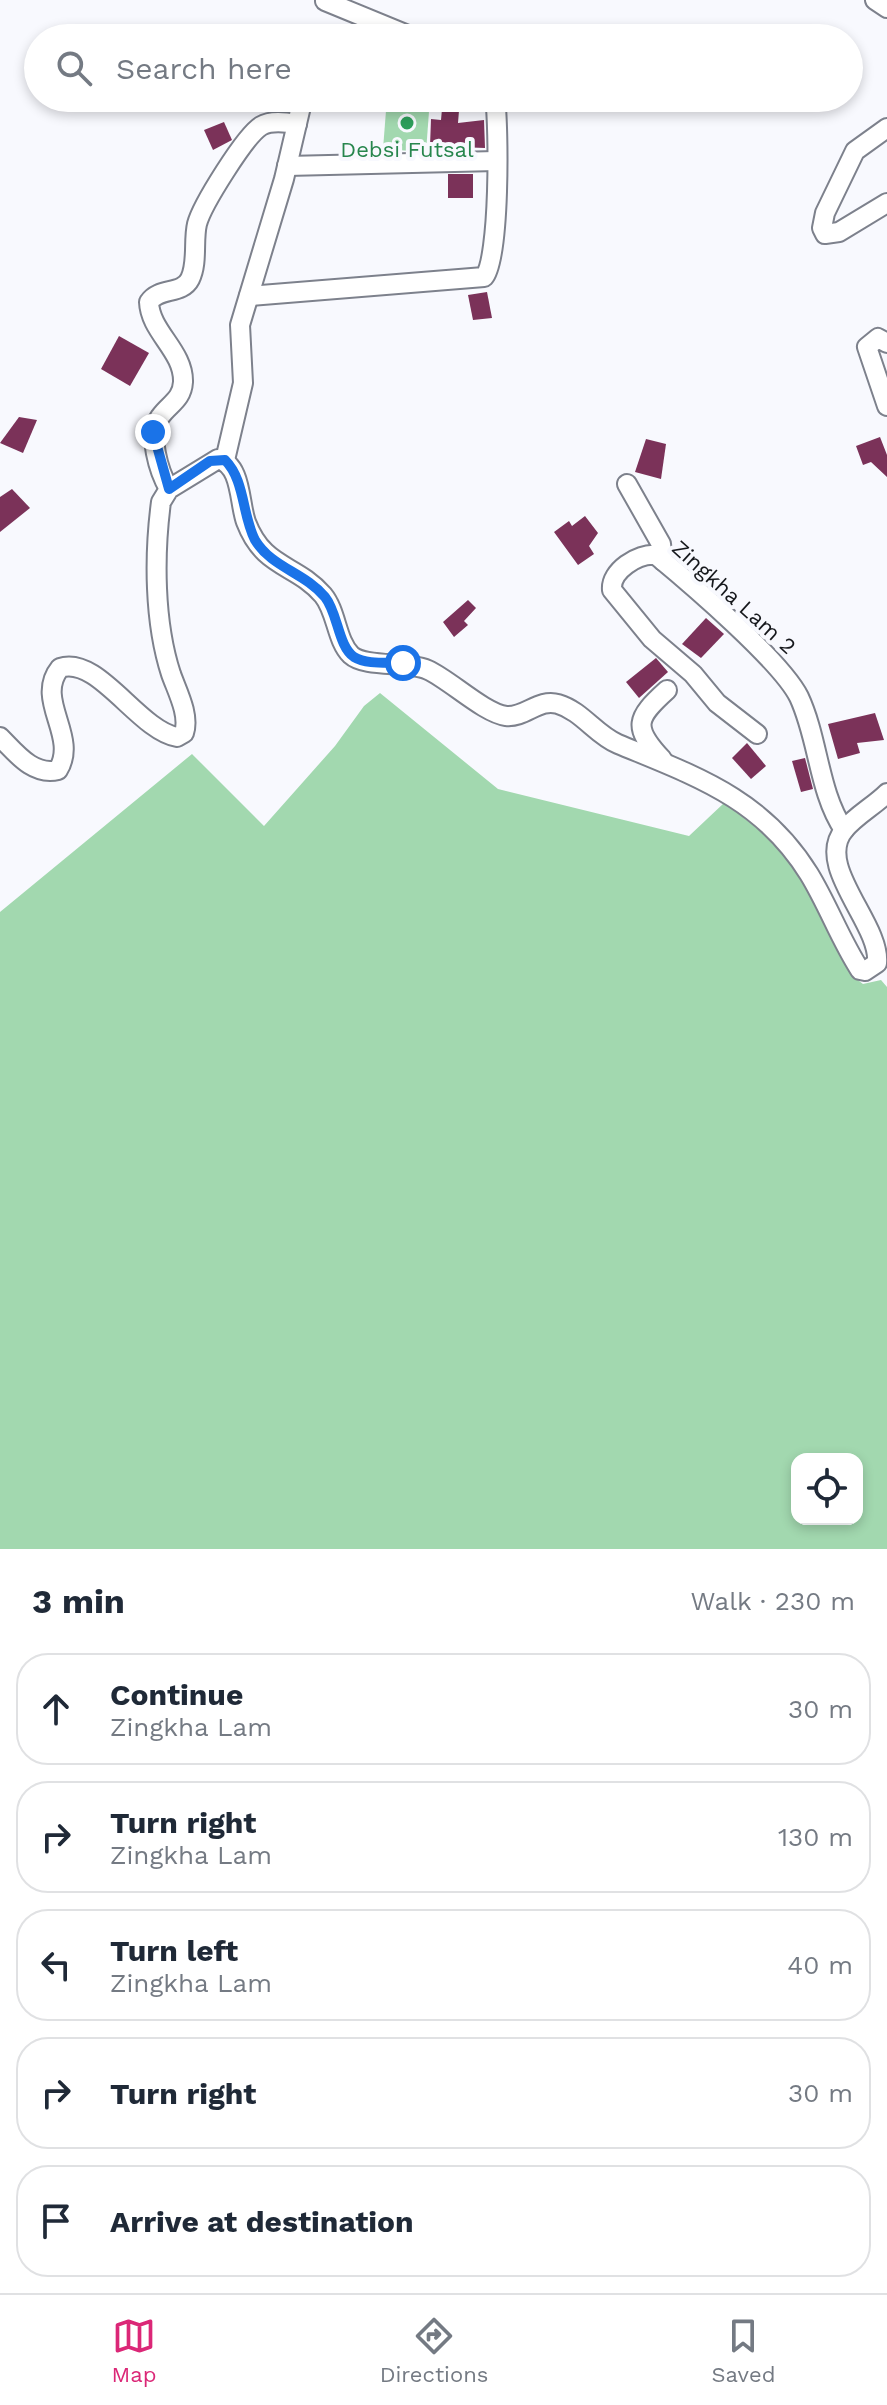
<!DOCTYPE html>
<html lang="en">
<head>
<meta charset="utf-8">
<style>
	body { margin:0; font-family:"Work Sans",sans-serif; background:#f2f2f3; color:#1f2937 }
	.controls { position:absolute; right:24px; bottom:24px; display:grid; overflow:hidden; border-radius:16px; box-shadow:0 4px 12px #0003 }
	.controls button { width:72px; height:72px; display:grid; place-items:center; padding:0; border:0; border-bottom:2px solid #e0e1e3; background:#fff; color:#1f2937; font:40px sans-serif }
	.stop { position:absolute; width:24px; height:24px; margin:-18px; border:6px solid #1a73e8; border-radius:50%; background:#fff }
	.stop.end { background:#1a73e8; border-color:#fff; box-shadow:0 2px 8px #0008 }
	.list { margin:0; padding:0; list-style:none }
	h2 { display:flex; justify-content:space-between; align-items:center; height:104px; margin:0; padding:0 32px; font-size:34px }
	h2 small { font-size:26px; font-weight:400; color:#747a83 }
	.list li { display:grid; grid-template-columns:52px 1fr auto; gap:24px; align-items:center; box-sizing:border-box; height:112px; margin:0 16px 16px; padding:0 16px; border:2px solid #e0e1e3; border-radius:32px }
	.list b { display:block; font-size:30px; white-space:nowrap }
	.list p { margin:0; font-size:26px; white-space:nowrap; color:#747a83 }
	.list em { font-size:26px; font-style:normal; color:#747a83 }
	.icon { flex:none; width:44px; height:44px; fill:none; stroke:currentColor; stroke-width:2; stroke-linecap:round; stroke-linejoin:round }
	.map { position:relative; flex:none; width:887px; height:1549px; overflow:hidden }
	.search { position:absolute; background:#fff; box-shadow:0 4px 12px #0003; left:24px; right:24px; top:24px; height:88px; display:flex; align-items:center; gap:20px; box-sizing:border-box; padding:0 28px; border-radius:44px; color:#747a83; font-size:30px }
	.sheet { height:744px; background:#fff }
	nav { display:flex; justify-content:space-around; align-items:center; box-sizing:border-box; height:112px; border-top:2px solid #e0e1e3; background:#fff; font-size:22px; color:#747a83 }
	nav a { display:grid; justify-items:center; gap:4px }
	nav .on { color:#db2777 }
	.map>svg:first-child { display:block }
</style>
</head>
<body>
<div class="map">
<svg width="887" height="1549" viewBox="0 0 887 1549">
	<rect width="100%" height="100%" fill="#f8f9fe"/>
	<!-- green -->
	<g fill="#a2d8af" fill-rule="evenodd">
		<path d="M387,98H430L426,152L383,149Z"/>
		<path d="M380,693L498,789L689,836L724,803C762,831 788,851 812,892C829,921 836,965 863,984L881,980L887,987V1549H0V912L192,754L264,826L335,746L364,706ZM797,1459H857V1519H797Z"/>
	</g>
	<!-- building -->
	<g fill="#7b3259">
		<path d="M443,98H460L458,123L484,120L485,148L430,146L431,119L441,120Z"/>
		<path d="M224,122L232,140L213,150L204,130Z"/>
		<rect x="448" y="174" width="25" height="24"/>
		<path d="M487,292L492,318L473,320L468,295Z"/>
		<path d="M119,336L149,353L130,386L101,369Z"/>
		<path d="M19,417L37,420L23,453L0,443Z"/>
		<path d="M880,437L887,455V477L871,462L863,465L856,446Z"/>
		<path d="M646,439L666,444L661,479L635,472Z"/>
		<path d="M12,489L30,508L0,532V497Z"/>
		<path d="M585,516L598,533L589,546L594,554L578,565L554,532L569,521L572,526Z"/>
		<path d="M468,600L476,608L464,621L468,625L454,637L443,622Z"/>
		<path d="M706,618L724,634L701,658L682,644Z"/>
		<path d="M656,658L668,672L639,698L626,682Z"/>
		<path d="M875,713L884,740L857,743L860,753L838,759L828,724Z"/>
		<path d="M747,743L766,766L751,779L732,758Z"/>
		<path d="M805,758L813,789L801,792L792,761Z"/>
	</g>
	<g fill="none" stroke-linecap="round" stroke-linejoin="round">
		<!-- minor casing -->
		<g stroke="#7d818c" stroke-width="22">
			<g id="minor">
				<path d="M875,0L887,8"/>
				<path d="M325,1L415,38"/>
				<path d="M887,128L855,151L825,213L822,228L825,234L839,232L887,203"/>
				<path d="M287,166L496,161"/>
				<path d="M249,296L484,277C500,260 499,126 495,98"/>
				<path d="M887,343L878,338L867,347L887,406"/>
				<path d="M225,460L243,383L240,325L284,179L303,98"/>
				<path d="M627,484L661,544L663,561"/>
				<path d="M169,489C159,472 147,434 160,417C169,404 182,400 183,382C184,351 150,332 149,302C159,287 182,295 190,279C198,263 193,241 197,224C202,205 245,136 261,126C271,120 285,122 297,124"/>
				<path d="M757,734L717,703L693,674L652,639L612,590C610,571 638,553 656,555C691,584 781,661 799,697C819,740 818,791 844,830"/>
				<path d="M0,737C16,753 33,776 58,770C79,736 34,700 60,668C98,655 138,730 177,737L184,733C190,715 177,691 171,674C154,622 154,555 161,502L169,489L218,459C242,465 239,503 246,522C264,569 295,563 323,595C337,612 336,640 351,655C365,668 408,661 428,670C450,680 484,713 506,716C525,718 539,698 558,704C582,711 596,735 618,744C695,776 762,798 809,874C828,905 840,939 860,970L865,971L877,963C881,924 814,866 844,830C855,816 874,806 887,793"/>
				<path d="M662,759C632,727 636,718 667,690"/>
			</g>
		</g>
		<!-- minor -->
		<use href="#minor" stroke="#fff" stroke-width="18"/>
	</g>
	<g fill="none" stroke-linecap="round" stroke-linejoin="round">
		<!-- route -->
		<path stroke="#1a73e8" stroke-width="10" d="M153,432L169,489L210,461L225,460C245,480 242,515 255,540C272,568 304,572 325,597C338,613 338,646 354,657C367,665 389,662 403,663"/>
	</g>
	<!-- markers -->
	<circle fill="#2e9e5b" stroke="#f8f9fe" stroke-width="3" cx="407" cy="123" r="8"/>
	<g text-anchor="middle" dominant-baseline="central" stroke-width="8" stroke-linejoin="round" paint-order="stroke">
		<!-- leisure labels -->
		<g font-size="22" fill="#27864d" stroke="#f8f9fe">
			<text x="407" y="149">Debsi Futsal</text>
		</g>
		<!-- street labels -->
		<g font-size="22" fill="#16181c" stroke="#f8f9fe">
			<text transform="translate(734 597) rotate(42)">Zingkha Lam 2</text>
		</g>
	</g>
</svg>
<div class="controls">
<button><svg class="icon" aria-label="locate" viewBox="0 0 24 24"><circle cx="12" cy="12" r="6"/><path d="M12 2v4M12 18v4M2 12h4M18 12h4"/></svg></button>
</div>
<div class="stop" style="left:403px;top:663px"></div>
<div class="stop end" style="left:153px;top:432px"></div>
<div class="search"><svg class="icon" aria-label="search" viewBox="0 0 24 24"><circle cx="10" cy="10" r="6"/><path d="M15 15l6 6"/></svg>Search here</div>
</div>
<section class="sheet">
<h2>3 min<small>Walk · 230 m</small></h2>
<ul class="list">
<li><svg class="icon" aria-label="ahead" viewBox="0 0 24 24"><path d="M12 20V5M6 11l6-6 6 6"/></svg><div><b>Continue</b><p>Zingkha Lam</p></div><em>30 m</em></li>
<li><svg class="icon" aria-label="right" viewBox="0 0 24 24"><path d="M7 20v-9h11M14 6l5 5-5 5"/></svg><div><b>Turn right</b><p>Zingkha Lam</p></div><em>130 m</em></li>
<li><svg class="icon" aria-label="left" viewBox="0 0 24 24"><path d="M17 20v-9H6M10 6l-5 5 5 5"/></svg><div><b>Turn left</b><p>Zingkha Lam</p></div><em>40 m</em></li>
<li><svg class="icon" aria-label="right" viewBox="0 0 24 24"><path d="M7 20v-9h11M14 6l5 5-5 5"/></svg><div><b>Turn right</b></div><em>30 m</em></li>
<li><svg class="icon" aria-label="arrive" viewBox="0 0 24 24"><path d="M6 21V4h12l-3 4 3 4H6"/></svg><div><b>Arrive at destination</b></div></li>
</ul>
</section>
<nav>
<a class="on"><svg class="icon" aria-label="map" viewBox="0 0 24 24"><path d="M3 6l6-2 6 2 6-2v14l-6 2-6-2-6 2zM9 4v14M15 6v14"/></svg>Map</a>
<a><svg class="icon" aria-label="directions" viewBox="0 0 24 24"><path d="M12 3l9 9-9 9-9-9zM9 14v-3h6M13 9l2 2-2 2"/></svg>Directions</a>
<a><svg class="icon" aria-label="saved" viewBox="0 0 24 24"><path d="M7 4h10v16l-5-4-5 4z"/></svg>Saved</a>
</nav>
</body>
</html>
